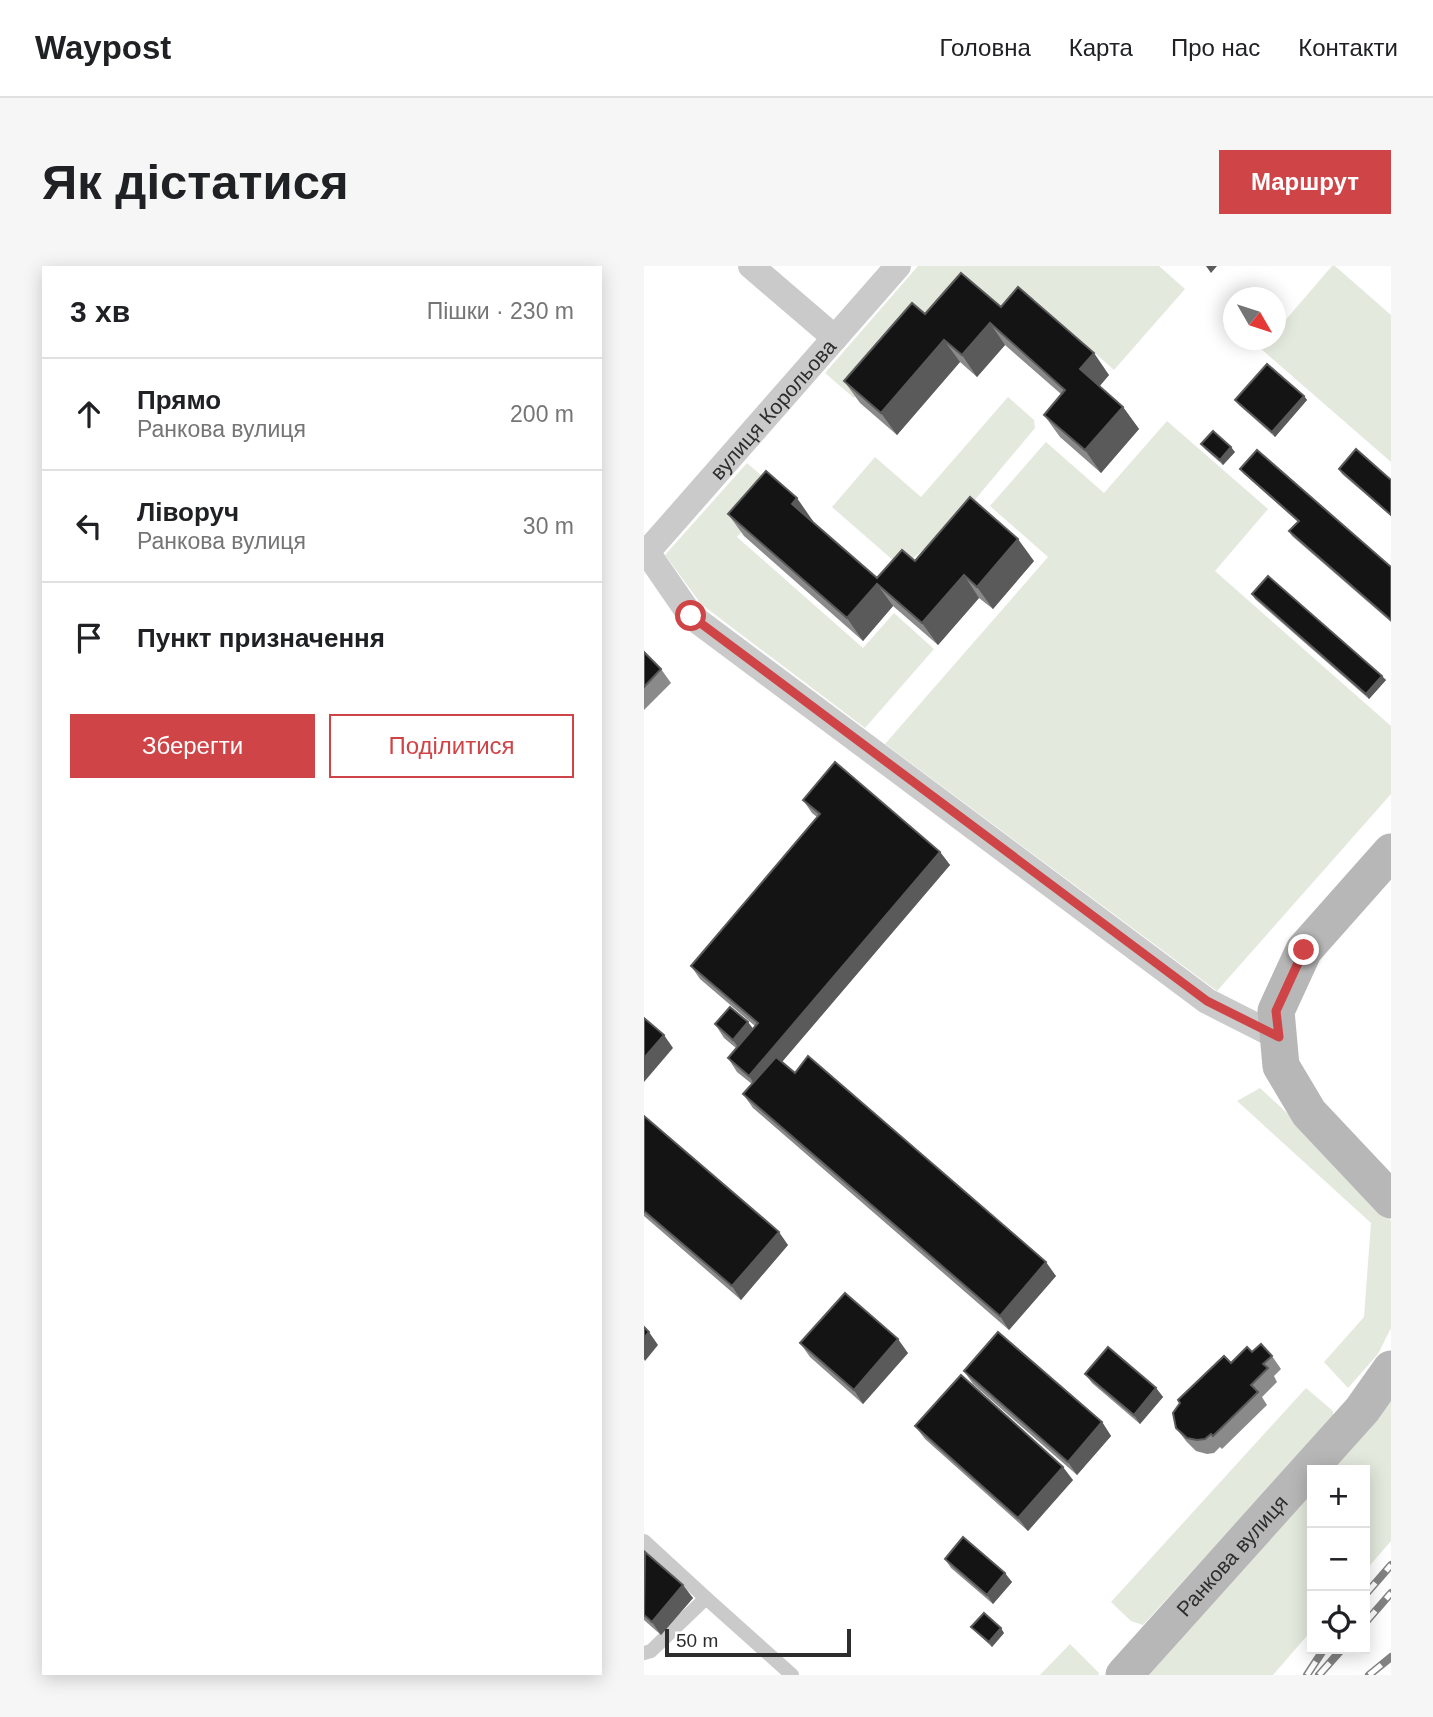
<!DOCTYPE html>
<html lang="uk">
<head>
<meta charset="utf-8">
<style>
	body { margin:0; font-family:Helvetica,sans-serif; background:#f6f6f6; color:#202124 }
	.controls { position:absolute; right:21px; bottom:21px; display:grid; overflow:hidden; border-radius:0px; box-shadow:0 4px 18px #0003 }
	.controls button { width:63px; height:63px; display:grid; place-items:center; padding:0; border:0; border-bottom:2px solid #e0e0e0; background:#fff; color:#202124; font:35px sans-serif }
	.compass { position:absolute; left:579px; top:21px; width:63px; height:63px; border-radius:50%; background:#fff; box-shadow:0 4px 18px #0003; rotate:129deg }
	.scale { position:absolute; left:21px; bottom:18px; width:186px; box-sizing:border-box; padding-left:7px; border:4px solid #2d2d2d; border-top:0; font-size:19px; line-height:24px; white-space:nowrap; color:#2d2d2d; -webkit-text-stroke:5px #fff; paint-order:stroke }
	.stop { position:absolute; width:21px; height:21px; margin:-16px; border:5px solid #cf4547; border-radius:50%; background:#fff }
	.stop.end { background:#cf4547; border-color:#fff; box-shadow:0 2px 7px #0008 }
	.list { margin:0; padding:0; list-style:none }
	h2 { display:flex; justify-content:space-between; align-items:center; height:91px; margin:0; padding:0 28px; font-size:30px }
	h2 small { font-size:23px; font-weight:400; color:#757577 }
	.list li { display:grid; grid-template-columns:46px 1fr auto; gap:21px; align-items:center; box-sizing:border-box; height:112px; padding:0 28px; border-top:2px solid #e0e0e0 }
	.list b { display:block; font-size:26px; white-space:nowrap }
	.list p { margin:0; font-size:23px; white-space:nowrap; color:#757577 }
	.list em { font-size:23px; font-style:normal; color:#757577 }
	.actions { display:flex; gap:14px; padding:21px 28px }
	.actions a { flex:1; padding:16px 0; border:2px solid #cf4547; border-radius:0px; text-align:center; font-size:24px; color:#cf4547 }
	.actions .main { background:#cf4547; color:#fff }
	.icon { flex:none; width:38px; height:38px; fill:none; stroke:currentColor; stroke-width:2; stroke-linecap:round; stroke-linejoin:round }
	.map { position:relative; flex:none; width:747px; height:1409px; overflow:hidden; border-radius:0px }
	header { display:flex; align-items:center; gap:42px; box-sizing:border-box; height:98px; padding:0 35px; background:#fff; border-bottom:2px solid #e0e0e0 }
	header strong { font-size:33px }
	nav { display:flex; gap:38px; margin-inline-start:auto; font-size:24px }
	.intro { display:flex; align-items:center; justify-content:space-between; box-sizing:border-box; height:168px; padding:0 42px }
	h1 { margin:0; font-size:49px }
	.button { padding:18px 32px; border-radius:0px; background:#cf4547; color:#fff; font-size:24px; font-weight:700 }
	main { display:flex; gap:42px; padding:0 42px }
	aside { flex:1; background:#fff; border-radius:0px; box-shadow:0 4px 18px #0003 }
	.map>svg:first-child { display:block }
</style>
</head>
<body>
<header>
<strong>Waypost</strong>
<nav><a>Головна</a><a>Карта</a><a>Про нас</a><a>Контакти</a></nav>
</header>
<div class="intro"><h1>Як дістатися</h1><a class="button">Маршрут</a></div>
<main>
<aside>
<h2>3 хв<small>Пішки · 230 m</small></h2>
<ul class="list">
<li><svg class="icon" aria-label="ahead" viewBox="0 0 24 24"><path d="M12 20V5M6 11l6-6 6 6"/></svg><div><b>Прямо</b><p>Ранкова вулиця</p></div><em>200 m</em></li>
<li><svg class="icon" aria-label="left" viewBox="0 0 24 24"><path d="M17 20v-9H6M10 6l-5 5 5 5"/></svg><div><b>Ліворуч</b><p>Ранкова вулиця</p></div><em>30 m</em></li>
<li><svg class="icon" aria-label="arrive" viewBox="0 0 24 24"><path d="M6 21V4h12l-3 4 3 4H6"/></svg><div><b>Пункт призначення</b></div></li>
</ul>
<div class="actions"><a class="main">Зберегти</a><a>Поділитися</a></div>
</aside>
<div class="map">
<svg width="747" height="1409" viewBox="0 0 747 1409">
	<rect width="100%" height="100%" fill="#fff"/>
	<!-- green -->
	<g fill="#e3e9dd">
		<path d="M274,0H515L541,23L470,104L390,33L372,53L332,19L296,60L283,49L210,132L181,107Z"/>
		<path d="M688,0H691L747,49V196L616,82L624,74H632V65Z"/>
		<path d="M364,131L390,154L391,162L309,260L268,293L251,296L188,241L231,191L277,231Z"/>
		<path d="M523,155L624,243L571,305L747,460V528L573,725L241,478L404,291L346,240L402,176L460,227Z"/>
		<path d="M103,197L134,224L93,271L219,382L250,347L290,383L221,462L57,338L21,289Z"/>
		<path d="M616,822L730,928L747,955V1062L734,1088L704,1122L680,1096L720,1051L727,957L593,835Z"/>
		<path d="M662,1122L689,1145V1151L499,1359L487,1355L467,1336Z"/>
		<path d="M747,1130V1275L721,1305V1204H682Z"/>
		<path d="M668,1219V1364L629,1409H501Z"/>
		<path d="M426,1378L455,1407L454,1409H396Z"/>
	</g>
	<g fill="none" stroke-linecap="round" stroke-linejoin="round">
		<!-- lane -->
		<g stroke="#cacaca" stroke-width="14">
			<path d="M0,1275L62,1332"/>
			<path d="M0,1387L7,1385L62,1332L148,1409"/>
		</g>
		<!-- street -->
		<g stroke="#cacaca" stroke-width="26">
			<path d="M107,0L191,72"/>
			<path d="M0,282L47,350L563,735L634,771"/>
			<path id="s1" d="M4,285L254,0"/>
		</g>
		<!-- secondary -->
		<g stroke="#b7b7b7" stroke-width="37">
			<path d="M747,586L660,684L632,745L637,800L665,847L747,934"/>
			<path id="s2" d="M480,1409L718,1144L747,1103"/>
		</g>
		<!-- rail casing -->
		<g stroke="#828282" stroke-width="8">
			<g id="rail">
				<path d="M721,1329L747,1299"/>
				<path d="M721,1357L747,1327"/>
				<path d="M663,1409L680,1383"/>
				<path d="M675,1409L698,1383"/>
				<path d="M725,1409L747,1391"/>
			</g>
		</g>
		<!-- rail -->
		<use href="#rail" stroke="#fff" stroke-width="5" stroke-dasharray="16" stroke-linecap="butt"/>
	</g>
	<!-- wall -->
	<g fill="#8a8a8a">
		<path d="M357,41L465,109L456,120L479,141L495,163L457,207L416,171L400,149L417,128L361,79L333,111L316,96L253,169L216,137L200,115L281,48Z"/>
		<path d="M660,130L663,134L631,171L595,139L591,134Z"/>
		<path d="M557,178L591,186L579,199L561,183Z"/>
		<path d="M596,203L747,301V356L648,270L645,265L654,256L600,208Z"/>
		<path d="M695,203L747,214V250L698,208Z"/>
		<path d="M84,248L169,255L168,256L233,312L390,295L349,343L335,332L294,379L249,340L219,375L100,270Z"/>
		<path d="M608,328L742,414L725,433L611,333Z"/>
		<path d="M0,386L17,403L27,417L0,444Z"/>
		<path d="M159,534L296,586L306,599L138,796L412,1010L365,1064L109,842L99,828L108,818L93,806L84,792L92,782L80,772L71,758L109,763L111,760L56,713L47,700L173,551L168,547Z"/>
		<path d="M0,850L144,979L97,1034L0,950Z"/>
		<path d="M156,1077L264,1087L219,1138L166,1091Z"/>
		<path d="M608,1086L628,1090L637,1103L630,1110L633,1116L618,1131L623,1139L578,1183L576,1181L570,1187L563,1188L552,1185L542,1175L532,1162L587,1097Z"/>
		<path d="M320,1105L458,1156L467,1170L433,1209L329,1118Z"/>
		<path d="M441,1108L512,1122L519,1131L496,1158L448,1117Z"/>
		<path d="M271,1160L429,1214L384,1265L281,1173Z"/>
		<path d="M0,1287L49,1332L17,1369L0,1354Z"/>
		<path d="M301,1293L368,1316L349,1338L307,1302Z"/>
		<path d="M327,1361L360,1367L348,1381L331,1365Z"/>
	</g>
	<!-- shaded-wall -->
	<g fill="#5a5a5a">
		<path d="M562,0H573L567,7Z"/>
		<path d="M346,57L361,79L333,111L318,89Z"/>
		<path d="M300,74L316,96L253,169L237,147Z"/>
		<path d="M450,87L465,109L451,125L436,103Z"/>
		<path d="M660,130L663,134L631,171L628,166Z"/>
		<path d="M479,141L495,163L457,207L441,184Z"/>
		<path d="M587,181L591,186L579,199L576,194Z"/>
		<path d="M153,232L169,255L164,261L148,238Z"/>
		<path d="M374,273L390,295L349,343L333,321Z"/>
		<path d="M320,309L335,332L294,379L278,357Z"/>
		<path d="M233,318L249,340L219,375L203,352Z"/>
		<path d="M738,410L742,414L725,433L722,428Z"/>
		<path d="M296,586L306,599L114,824L105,810Z"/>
		<path d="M104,756L114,769L98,787L89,774Z"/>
		<path d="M20,769L29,782L0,816V792Z"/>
		<path d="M135,966L144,979L97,1034L88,1020Z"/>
		<path d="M402,996L412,1010L365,1064L356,1050Z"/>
		<path d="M5,1066L14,1079L1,1095L0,1093V1072Z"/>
		<path d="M254,1073L264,1087L219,1138L210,1124Z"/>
		<path d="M512,1122L519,1131L496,1158L490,1149Z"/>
		<path d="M458,1156L467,1170L433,1209L424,1196Z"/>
		<path d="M419,1201L429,1214L384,1265L374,1252Z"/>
		<path d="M361,1307L368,1316L349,1338L343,1329Z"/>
		<path d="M39,1319L49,1332L17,1369L8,1356Z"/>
		<path d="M357,1362L360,1367L348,1381L345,1376Z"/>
	</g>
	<!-- building -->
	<g fill="#141414" stroke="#5a5a5a" stroke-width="2">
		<path d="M317,7L357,41L374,21L450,87L436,103L479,141L441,184L400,149L421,124L346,57L318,89L300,74L237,147L200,115L268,37L281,48Z"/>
		<path d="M623,98L660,130L628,166L591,134Z"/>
		<path d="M569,165L587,181L576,194L557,178Z"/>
		<path d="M712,183L747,214V249L695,203Z"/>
		<path d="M613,184L747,301V354L645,265L655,255L596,203Z"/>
		<path d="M122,205L153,232L148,238L233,312L258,284L271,295L326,231L374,273L333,321L320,309L278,357L233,318L203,352L84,248Z"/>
		<path d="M624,310L738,410L722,428L608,328Z"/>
		<path d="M0,386L17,403L0,421Z"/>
		<path d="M191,496L296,586L105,810L84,792L114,757L47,700L176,548L159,534Z"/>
		<path d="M86,741L104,756L89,774L71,758Z"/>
		<path d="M0,752L20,769L0,792Z"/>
		<path d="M164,790L402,996L356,1050L99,828L132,791L151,807Z"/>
		<path d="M0,850L135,966L88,1020L0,945Z"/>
		<path d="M201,1027L254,1073L210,1124L156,1077Z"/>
		<path d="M0,1061L5,1066L0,1072Z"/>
		<path d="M354,1066L458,1156L424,1196L320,1105Z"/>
		<path d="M617,1078L628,1090L619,1098L624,1102L607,1119L614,1126L569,1170L567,1168L561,1173L553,1174L543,1172L532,1162L529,1147L536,1137L534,1134L580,1090L587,1097L603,1081L608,1086Z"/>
		<path d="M464,1081L512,1122L490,1149L441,1108Z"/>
		<path d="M317,1109L419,1201L374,1252L271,1160Z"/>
		<path d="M319,1271L361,1307L343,1329L301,1293Z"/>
		<path d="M1,1286L39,1319L8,1356L0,1349Z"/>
		<path d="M340,1347L357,1362L345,1376L327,1361Z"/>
	</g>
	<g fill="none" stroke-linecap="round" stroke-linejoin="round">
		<!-- route -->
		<path stroke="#cf4547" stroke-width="9" d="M47,350L563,735L635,771L632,745L660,684"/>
	</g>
	<g text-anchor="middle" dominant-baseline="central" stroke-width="7" stroke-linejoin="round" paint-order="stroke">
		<!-- street labels -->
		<g font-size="21" fill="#2d2d2d" stroke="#fff">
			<text stroke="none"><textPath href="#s1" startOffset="189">вулиця Корольова</textPath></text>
			<text stroke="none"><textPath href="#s2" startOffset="161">Ранкова вулиця</textPath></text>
		</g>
	</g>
</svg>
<div class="controls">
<button>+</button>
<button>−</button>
<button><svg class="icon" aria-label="locate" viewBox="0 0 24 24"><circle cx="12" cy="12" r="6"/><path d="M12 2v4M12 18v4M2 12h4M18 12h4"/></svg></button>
</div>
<svg class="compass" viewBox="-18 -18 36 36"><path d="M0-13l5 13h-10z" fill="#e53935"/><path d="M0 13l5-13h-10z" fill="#757577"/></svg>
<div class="scale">50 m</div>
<div class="stop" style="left:47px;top:350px"></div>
<div class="stop end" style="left:660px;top:684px"></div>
</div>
</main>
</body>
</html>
